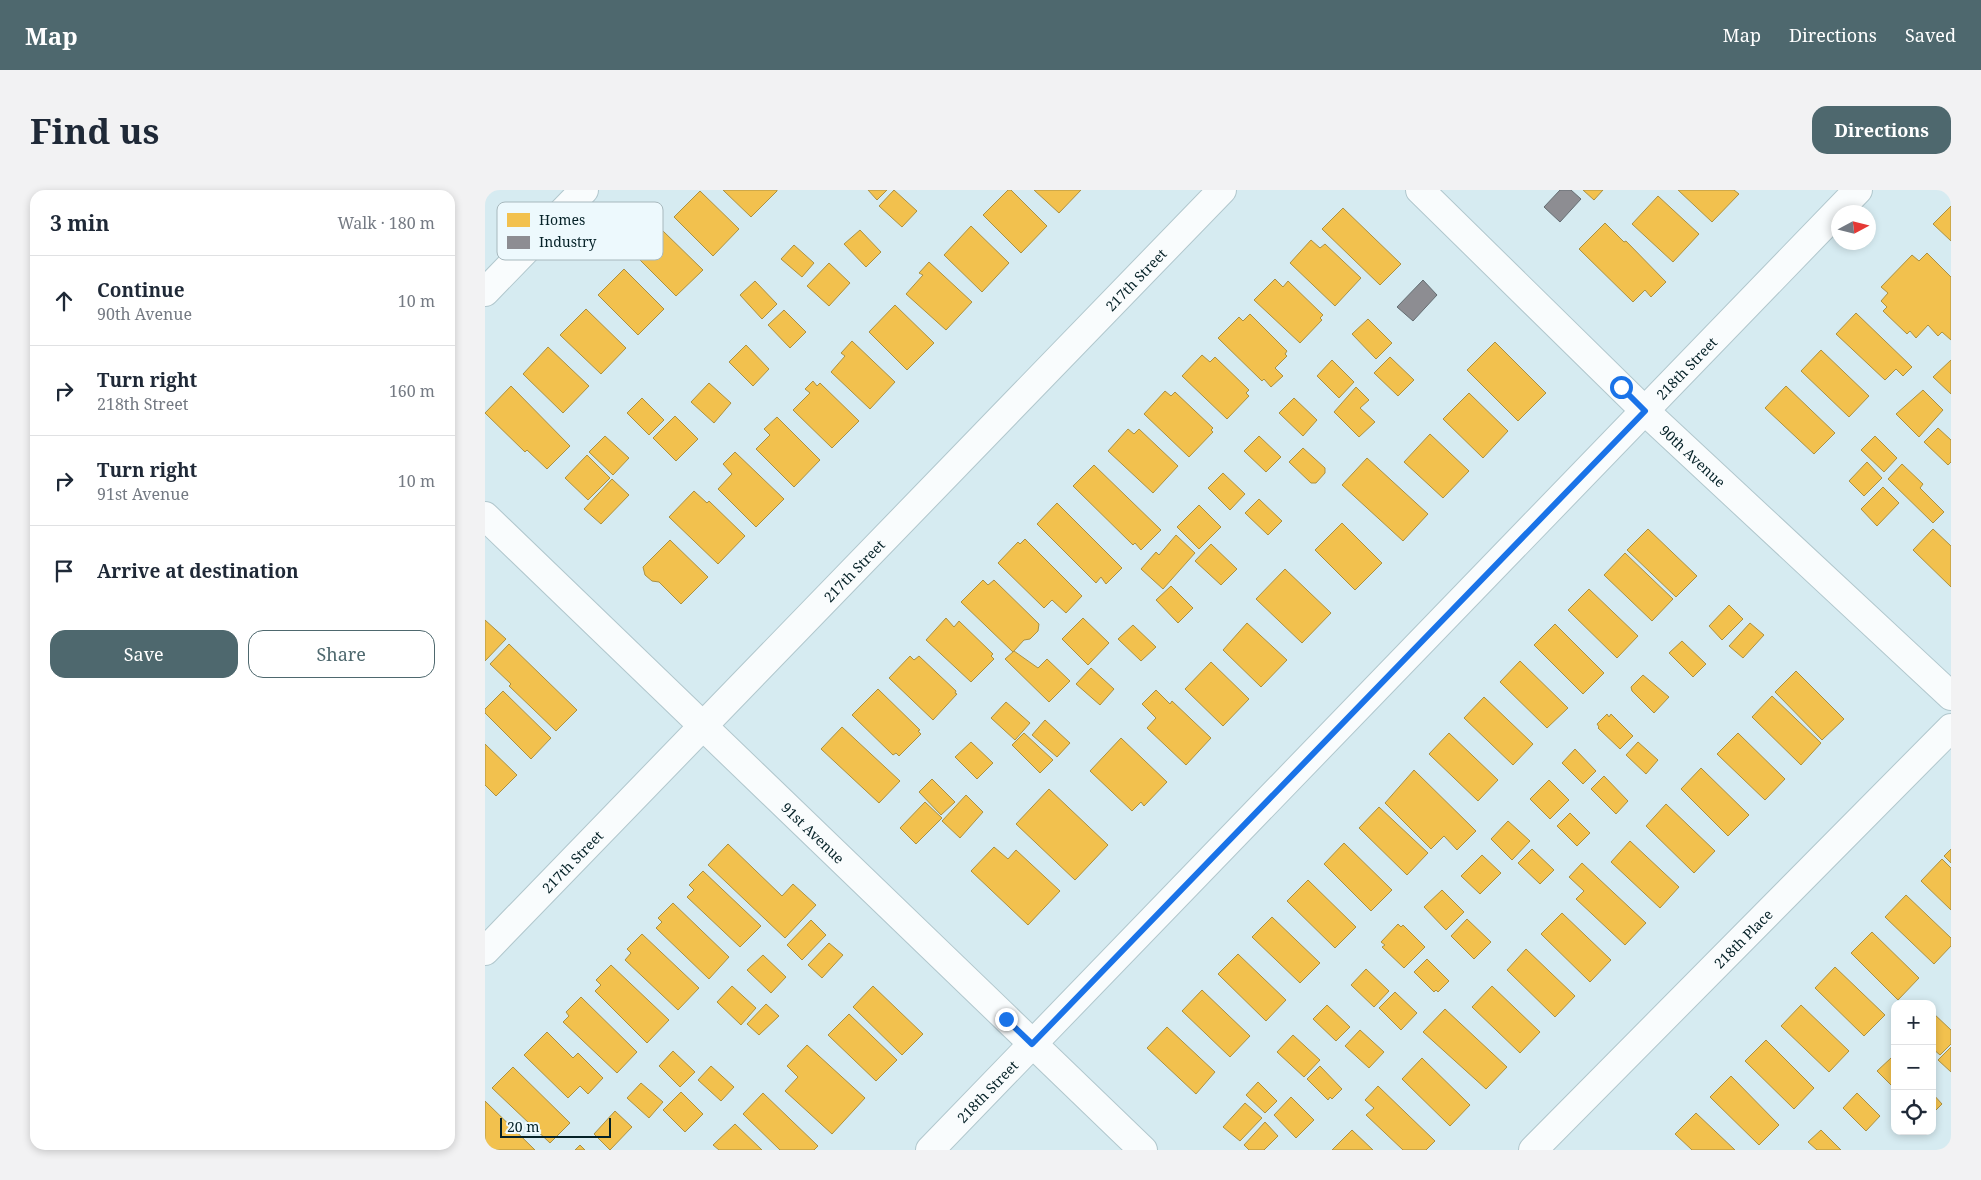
<!DOCTYPE html>
<html lang="en">
<head>
<meta charset="utf-8">
<style>
	body { margin:0; font-family:"Noto Serif",serif; background:#f2f2f3; color:#1f2937 }
	.controls { position:absolute; right:15px; bottom:15px; display:grid; overflow:hidden; border-radius:10px; box-shadow:0 2px 8px #0003 }
	.controls button { width:45px; height:45px; display:grid; place-items:center; padding:0; border:0; border-bottom:1px solid #e0e1e3; background:#fff; color:#1f2937; font:25px sans-serif }
	.compass { position:absolute; left:1346px; top:15px; width:45px; height:45px; border-radius:50%; background:#fff; box-shadow:0 2px 8px #0003; rotate:83deg }
	.scale { position:absolute; left:15px; bottom:12px; width:111px; box-sizing:border-box; padding-left:5px; border:2px solid #052127; border-top:0; font-size:14px; line-height:18px; white-space:nowrap; color:#052127; -webkit-text-stroke:4px #edf9fd; paint-order:stroke }
	.stop { position:absolute; width:15px; height:15px; margin:-11px; border:4px solid #1a73e8; border-radius:50%; background:#fff }
	.stop.end { background:#1a73e8; border-color:#fff; box-shadow:0 1px 5px #0008 }
	.list { margin:0; padding:0; list-style:none }
	h2 { display:flex; justify-content:space-between; align-items:center; height:65px; margin:0; padding:0 20px; font-size:21px }
	h2 small { font-size:16px; font-weight:400; color:#747a83 }
	.list li { display:grid; grid-template-columns:32px 1fr auto; gap:15px; align-items:center; box-sizing:border-box; height:90px; padding:0 20px; border-top:1px solid #e0e1e3 }
	.list b { display:block; font-size:19px; white-space:nowrap }
	.list p { margin:0; font-size:16px; white-space:nowrap; color:#747a83 }
	.list em { font-size:16px; font-style:normal; color:#747a83 }
	.actions { display:flex; gap:10px; padding:15px 20px }
	.actions a { flex:1; padding:11px 0; border:1px solid #4e686e; border-radius:15px; text-align:center; font-size:18px; color:#4e686e }
	.actions .main { background:#4e686e; color:#fff }
	.icon { flex:none; width:28px; height:28px; fill:none; stroke:currentColor; stroke-width:2; stroke-linecap:round; stroke-linejoin:round }
	.map { position:relative; flex:none; width:1466px; height:960px; overflow:hidden; border-radius:15px }
	header { display:flex; align-items:center; gap:30px; box-sizing:border-box; height:70px; padding:0 25px; background:#4e686e; color:#fff }
	header strong { font-size:24px }
	nav { display:flex; gap:28px; margin-inline-start:auto; font-size:18px }
	.intro { display:flex; align-items:center; justify-content:space-between; box-sizing:border-box; height:120px; padding:0 30px }
	h1 { margin:0; font-size:35px }
	.button { padding:12px 22px; border-radius:15px; background:#4e686e; color:#fff; font-size:18px; font-weight:700 }
	main { display:flex; gap:30px; padding:0 30px }
	aside { flex:1; background:#fff; border-radius:15px; box-shadow:0 2px 8px #0003 }
	.map>svg:first-child { display:block }
</style>
</head>
<body>
<header>
<strong>Map</strong>
<nav><a>Map</a><a>Directions</a><a>Saved</a></nav>
</header>
<div class="intro"><h1>Find us</h1><a class="button">Directions</a></div>
<main>
<aside>
<h2>3 min<small>Walk · 180 m</small></h2>
<ul class="list">
<li><svg class="icon" aria-label="ahead" viewBox="0 0 24 24"><path d="M12 20V5M6 11l6-6 6 6"/></svg><div><b>Continue</b><p>90th Avenue</p></div><em>10 m</em></li>
<li><svg class="icon" aria-label="right" viewBox="0 0 24 24"><path d="M7 20v-9h11M14 6l5 5-5 5"/></svg><div><b>Turn right</b><p>218th Street</p></div><em>160 m</em></li>
<li><svg class="icon" aria-label="right" viewBox="0 0 24 24"><path d="M7 20v-9h11M14 6l5 5-5 5"/></svg><div><b>Turn right</b><p>91st Avenue</p></div><em>10 m</em></li>
<li><svg class="icon" aria-label="arrive" viewBox="0 0 24 24"><path d="M6 21V4h12l-3 4 3 4H6"/></svg><div><b>Arrive at destination</b></div></li>
</ul>
<div class="actions"><a class="main">Save</a><a>Share</a></div>
</aside>
<div class="map">
<svg width="1466" height="960" viewBox="0 0 1466 960">
	<rect width="100%" height="100%" fill="#d6ebf1"/>
	<!-- homes -->
	<g fill="#f2c14e" stroke="#ab9142">
		<path d="M238,0H292V1L266,27Z"/>
		<path d="M383,0H402L392,10Z"/>
		<path d="M409,0L432,21L417,37L394,16Z"/>
		<path d="M523,0H526L562,36L536,63L498,25Z"/>
		<path d="M549,0H596L574,23Z"/>
		<path d="M1098,0H1118L1109,10Z"/>
		<path d="M1193,0H1249L1254,4L1227,32Z"/>
		<path d="M215,1L254,39L228,66L189,27Z"/>
		<path d="M1173,6L1214,44L1188,72L1147,34Z"/>
		<path d="M1466,16V51L1448,34Z"/>
		<path d="M858,18L916,74L895,95L837,39Z"/>
		<path d="M1120,33L1139,52L1141,51L1181,92L1166,107L1160,100L1148,112L1094,59Z"/>
		<path d="M486,36L524,73L497,102L459,65Z"/>
		<path d="M177,40L218,80L191,106L152,67Z"/>
		<path d="M375,40L396,62L381,77L359,54Z"/>
		<path d="M826,50L835,58L840,54L876,88L850,116L805,73Z"/>
		<path d="M309,55L329,73L317,87L296,69Z"/>
		<path d="M1442,63L1466,87V150L1457,142L1453,146L1443,135L1431,148L1425,141L1422,144L1398,121L1402,117L1396,111L1403,103L1396,97L1427,65L1434,71Z"/>
		<path d="M444,72L487,112L461,140L421,104L438,85L434,83Z"/>
		<path d="M344,73L365,93L344,116L322,96Z"/>
		<path d="M139,79L179,119L153,145L113,105Z"/>
		<path d="M790,89L798,97L803,91L838,125L835,128L837,130L815,153L769,110Z"/>
		<path d="M270,91L292,114L277,129L255,105Z"/>
		<path d="M410,115L449,153L422,180L384,142Z"/>
		<path d="M101,119L141,158L116,184L75,145Z"/>
		<path d="M299,120L321,142L305,158L283,135Z"/>
		<path d="M1371,123L1427,177L1418,186L1411,179L1400,190L1351,144Z"/>
		<path d="M765,124L802,161L800,164L802,166L790,178L798,186L786,197L779,189L777,191L733,148L754,127L758,131Z"/>
		<path d="M883,129L907,153L891,169L867,144Z"/>
		<path d="M367,151L410,192L385,219L346,182L360,166L356,163Z"/>
		<path d="M1010,152L1061,203L1033,231L982,180Z"/>
		<path d="M261,155L284,179L268,196L244,172Z"/>
		<path d="M63,157L104,196L78,223L38,184Z"/>
		<path d="M1336,160L1384,206L1364,227L1316,181Z"/>
		<path d="M717,165L725,172L730,167L764,200L761,203L764,206L742,229L697,186Z"/>
		<path d="M905,167L929,190L913,206L889,183Z"/>
		<path d="M847,170L869,192L854,208L832,186Z"/>
		<path d="M1466,170V204L1448,187Z"/>
		<path d="M328,191L332,196L335,193L374,231L347,258L308,220L325,203L320,199Z"/>
		<path d="M224,193L246,213L229,233L206,212Z"/>
		<path d="M26,196L85,256L62,279L42,260L40,262L0,223Z"/>
		<path d="M1301,196L1350,243L1329,264L1280,218Z"/>
		<path d="M871,197L884,210L875,218L890,232L874,247L849,222Z"/>
		<path d="M1438,200L1458,220L1434,247L1411,224Z"/>
		<path d="M680,201L686,206L690,202L728,238L726,240L728,242L704,267L659,224Z"/>
		<path d="M984,203L1023,241L998,268L958,229Z"/>
		<path d="M157,208L179,230L164,245L142,223Z"/>
		<path d="M809,208L832,230L818,246L794,223Z"/>
		<path d="M190,226L213,249L191,271L168,248Z"/>
		<path d="M292,227L335,270L309,297L271,259L285,245L279,239Z"/>
		<path d="M1453,238L1466,250V272L1463,275L1439,252Z"/>
		<path d="M643,239L649,244L654,239L693,276L668,303L623,261Z"/>
		<path d="M945,244L984,281L958,308L919,272Z"/>
		<path d="M120,246L144,268L128,285L104,262Z"/>
		<path d="M774,246L796,267L781,282L759,261Z"/>
		<path d="M1390,246L1412,268L1399,282L1376,260Z"/>
		<path d="M818,258L840,278V283L831,293H826L804,272Z"/>
		<path d="M250,262L299,309L271,337L233,299L247,284L238,274Z"/>
		<path d="M102,265L125,288L103,310L80,288Z"/>
		<path d="M882,268L943,324L918,351L857,295Z"/>
		<path d="M1382,272L1397,288L1379,306L1364,291Z"/>
		<path d="M1417,274L1438,294L1435,298L1459,322L1448,333L1403,289Z"/>
		<path d="M609,275L676,340L656,360L650,353L648,355L588,296Z"/>
		<path d="M738,283L760,304L745,320L723,298Z"/>
		<path d="M127,289L144,305L116,334L99,319Z"/>
		<path d="M1398,297L1414,313L1392,336L1376,319Z"/>
		<path d="M209,301L222,313L224,311L260,346L233,374L184,327Z"/>
		<path d="M774,309L797,331L783,345L760,323Z"/>
		<path d="M572,313L637,378L621,394L616,387L611,393L552,334Z"/>
		<path d="M714,315L736,337L714,359L692,337Z"/>
		<path d="M857,333L897,373L870,400L830,360Z"/>
		<path d="M1163,339L1212,386L1191,407L1142,360Z"/>
		<path d="M1448,339L1466,356V397L1428,360Z"/>
		<path d="M691,345L710,363L678,399L656,379L671,362L674,365Z"/>
		<path d="M540,349L597,406L581,423L567,410L559,418L513,373L533,352L535,354Z"/>
		<path d="M185,350L223,387L196,414L174,392L167,391L160,385L158,377Z"/>
		<path d="M726,354L752,379L736,395L710,371Z"/>
		<path d="M1140,363L1188,409L1167,431L1119,385Z"/>
		<path d="M800,379L846,423L817,453L771,409Z"/>
		<path d="M498,390L503,395L509,390L554,434L553,441L545,449L539,450L528,462L476,412Z"/>
		<path d="M686,396L708,418L693,433L671,410Z"/>
		<path d="M1104,399L1153,446L1132,468L1083,420Z"/>
		<path d="M1244,415L1258,429L1237,450L1224,436Z"/>
		<path d="M461,428L469,437L474,431L508,464L506,466L509,469L486,492L441,450Z"/>
		<path d="M598,428L624,453L603,475L577,449Z"/>
		<path d="M0,430L21,449L0,471Z"/>
		<path d="M762,433L802,470L776,497L738,460Z"/>
		<path d="M1265,433L1279,445L1258,468L1244,456Z"/>
		<path d="M1070,434L1119,483L1098,504L1049,455Z"/>
		<path d="M648,435L671,457L656,471L633,449Z"/>
		<path d="M1197,451L1221,474L1208,487L1184,463Z"/>
		<path d="M24,454L92,520L71,541L24,496L26,494L5,474Z"/>
		<path d="M529,461L553,478L562,469L585,491L564,512L520,469Z"/>
		<path d="M425,466L429,470L434,466L471,501L470,503L472,504L448,530L404,488Z"/>
		<path d="M1035,471L1083,518L1062,538L1015,492Z"/>
		<path d="M726,472L764,509L738,536L700,499Z"/>
		<path d="M606,478L629,499L615,515L591,494Z"/>
		<path d="M1311,481L1359,529L1337,550L1290,502Z"/>
		<path d="M1158,485L1184,507L1169,523L1147,501L1146,497Z"/>
		<path d="M393,499L435,540L433,541L436,544L414,566L411,563L408,565L367,525Z"/>
		<path d="M671,500L685,514L687,511L726,548L701,575L662,538L671,528L657,514Z"/>
		<path d="M18,501L66,548L46,569L0,523V519Z"/>
		<path d="M1287,506L1336,553L1316,575L1267,527Z"/>
		<path d="M999,507L1048,554L1028,575L979,528Z"/>
		<path d="M521,512L545,533L530,550L506,528Z"/>
		<path d="M1122,524L1124,527L1126,524L1148,546L1135,559L1113,538L1114,537L1112,534Z"/>
		<path d="M560,530L585,553L572,567L547,545Z"/>
		<path d="M357,537L415,591L394,613L336,559Z"/>
		<path d="M539,543L568,570L555,583L527,555Z"/>
		<path d="M964,543L1013,590L993,611L944,564Z"/>
		<path d="M1253,543L1300,589L1280,610L1232,564Z"/>
		<path d="M636,548L682,592L659,616L656,612L647,621L605,581Z"/>
		<path d="M486,552L508,573L492,589L470,567Z"/>
		<path d="M1153,552L1173,570L1161,584L1141,565Z"/>
		<path d="M0,554L32,585L11,606L0,595Z"/>
		<path d="M1090,559L1111,581L1098,594L1077,573Z"/>
		<path d="M1216,578L1264,625L1243,646L1196,599Z"/>
		<path d="M929,580L991,641L972,660L959,646L946,659L900,613Z"/>
		<path d="M1119,586L1143,611L1131,624L1106,599Z"/>
		<path d="M447,589L470,612L456,625L434,602Z"/>
		<path d="M1064,590L1084,610L1065,629L1045,609Z"/>
		<path d="M564,599L623,655L590,690L531,634Z"/>
		<path d="M481,605L498,622L475,648L457,631Z"/>
		<path d="M440,612L457,628L431,654L415,638Z"/>
		<path d="M1181,614L1230,661L1209,683L1161,636Z"/>
		<path d="M894,617L943,663L922,685L874,638Z"/>
		<path d="M1085,623L1105,643L1092,656L1072,636Z"/>
		<path d="M1023,631L1045,651L1027,670L1006,649Z"/>
		<path d="M1145,651L1194,697L1175,718L1126,672Z"/>
		<path d="M859,653L907,700L886,721L839,674Z"/>
		<path d="M243,654L297,706L308,694L331,715L300,748L223,675Z"/>
		<path d="M509,657L523,669L531,660L575,701L543,735L486,681Z"/>
		<path d="M1047,659L1069,680L1055,694L1033,673Z"/>
		<path d="M1466,659V673L1459,666Z"/>
		<path d="M997,665L1016,683L995,704L976,686Z"/>
		<path d="M1457,669L1466,678V720L1436,691Z"/>
		<path d="M1097,673L1161,733L1140,755L1091,709L1099,701L1084,687Z"/>
		<path d="M218,681L276,736L255,757L202,707L209,700L204,695Z"/>
		<path d="M823,690L871,737L850,758L802,711Z"/>
		<path d="M957,700L979,722L961,740L939,717Z"/>
		<path d="M1421,705L1466,748V756L1449,774L1400,727Z"/>
		<path d="M188,713L244,767L224,789L171,738L177,732L173,728Z"/>
		<path d="M1077,723L1126,770L1105,792L1056,744Z"/>
		<path d="M787,727L835,773L815,793L767,747Z"/>
		<path d="M982,729L1006,752L989,769L966,746Z"/>
		<path d="M326,730L341,745L317,770L302,755Z"/>
		<path d="M913,734L916,737L918,735L940,757L919,778L897,757L900,755L896,752Z"/>
		<path d="M1387,742L1434,788L1413,810L1366,763Z"/>
		<path d="M157,744L214,798L193,820L140,770L146,763L142,759Z"/>
		<path d="M344,753L358,765L337,788L323,775Z"/>
		<path d="M1041,759L1090,806L1070,827L1022,780Z"/>
		<path d="M753,764L801,810L781,831L733,784Z"/>
		<path d="M278,765L301,787L286,803L262,780Z"/>
		<path d="M942,769L964,791L953,802L951,800L949,802L929,782Z"/>
		<path d="M126,775L184,830L162,853L110,801L116,795L111,790Z"/>
		<path d="M1350,777L1400,825L1379,846L1330,798Z"/>
		<path d="M881,779L904,801L889,817L866,795Z"/>
		<path d="M247,796L271,818L256,835L232,812Z"/>
		<path d="M388,796L438,844L417,865L368,817Z"/>
		<path d="M1007,796L1055,842L1035,863L987,817Z"/>
		<path d="M717,800L765,846L745,867L697,821Z"/>
		<path d="M910,802L932,823L916,840L894,818Z"/>
		<path d="M96,807L152,862L132,883L78,832L84,826L81,822Z"/>
		<path d="M281,814L294,826L274,845L262,834Z"/>
		<path d="M842,815L865,837L851,851L828,829Z"/>
		<path d="M1316,815L1364,861L1344,882L1296,836Z"/>
		<path d="M960,819L1022,877L1001,899L938,842Z"/>
		<path d="M1447,822L1466,840V854L1455,865L1447,858Z"/>
		<path d="M364,824L412,870L391,891L343,845Z"/>
		<path d="M682,837L730,882L711,904L662,858Z"/>
		<path d="M875,840L899,862L884,878L860,856Z"/>
		<path d="M62,842L88,868L93,863L118,888L103,904L95,896L83,908L39,865Z"/>
		<path d="M808,845L835,870L819,887L792,862Z"/>
		<path d="M1281,850L1329,898L1309,919L1260,871Z"/>
		<path d="M322,855L380,908L347,944L300,901L313,887L302,876Z"/>
		<path d="M1466,857V882L1453,870Z"/>
		<path d="M188,861L210,882L195,897L174,876Z"/>
		<path d="M937,868L985,915L965,936L917,889Z"/>
		<path d="M1406,868L1410,872V899L1392,881Z"/>
		<path d="M226,876L249,897L236,911L213,890Z"/>
		<path d="M835,876L857,899L847,909L845,907L843,910L822,889Z"/>
		<path d="M28,877L85,933L65,953L7,898Z"/>
		<path d="M1246,886L1294,935L1274,955L1225,907Z"/>
		<path d="M773,892L792,911L780,923L761,905Z"/>
		<path d="M156,893L178,912L164,928L142,908Z"/>
		<path d="M893,896L950,951L941,960H918L881,925L889,918L880,910Z"/>
		<path d="M196,902L218,924L200,942L178,920Z"/>
		<path d="M278,903L333,956L329,960H295L258,924Z"/>
		<path d="M1372,903L1395,926L1381,941L1358,918Z"/>
		<path d="M1447,903L1457,914L1447,924Z"/>
		<path d="M806,907L829,930L811,948L789,925Z"/>
		<path d="M0,911L50,960H0Z"/>
		<path d="M760,913L777,928L755,951L738,937Z"/>
		<path d="M130,921L147,937L125,960L109,944Z"/>
		<path d="M1211,923L1250,960H1207L1190,944Z"/>
		<path d="M780,932L793,946L779,960H764L759,955Z"/>
		<path d="M250,934L277,960H234L228,955Z"/>
		<path d="M867,940L888,960H847Z"/>
		<path d="M1336,940L1356,960H1332L1323,952Z"/>
		<path d="M95,955L100,960H90Z"/>
	</g>
	<!-- industry -->
	<g fill="#8d8d92" stroke="#646d72">
		<path d="M1075,0H1086L1096,9L1075,32L1059,17Z"/>
		<path d="M938,90L952,105L928,131L912,117Z"/>
	</g>
	<g fill="none" stroke-linecap="round" stroke-linejoin="round">
		<!-- minor casing -->
		<g stroke="#b1c7cd" stroke-width="30">
			<g id="minor">
				<path id="s1" d="M935,0L1160,221L1466,506"/>
				<path d="M0,102L99,0"/>
				<path id="s2" d="M0,326L658,960"/>
				<path id="s3" d="M0,761L737,0"/>
				<path id="s4" d="M445,960L1373,0"/>
				<path id="s5" d="M1048,960L1466,538"/>
			</g>
		</g>
		<!-- minor -->
		<use href="#minor" stroke="#f9fcfd" stroke-width="28"/>
	</g>
	<g fill="none" stroke-linecap="round" stroke-linejoin="round">
		<!-- route -->
		<path stroke="#1a73e8" stroke-width="6" d="M521,829L547,854L1160,221L1136,197"/>
	</g>
	<g text-anchor="middle" dominant-baseline="central" stroke-width="5" stroke-linejoin="round" paint-order="stroke">
		<!-- street labels -->
		<g font-size="14" fill="#052127" stroke="#edf9fd">
			<text stroke="none"><textPath href="#s3" startOffset="935">217th Street</textPath></text>
			<text stroke="none"><textPath href="#s4" startOffset="1088">218th Street</textPath></text>
			<text stroke="none"><textPath href="#s1" startOffset="381">90th Avenue</textPath></text>
			<text stroke="none"><textPath href="#s3" startOffset="530">217th Street</textPath></text>
			<text stroke="none"><textPath href="#s2" startOffset="456">91st Avenue</textPath></text>
			<text stroke="none"><textPath href="#s3" startOffset="125">217th Street</textPath></text>
			<text stroke="none"><textPath href="#s5" startOffset="298">218th Place</textPath></text>
			<text stroke="none"><textPath href="#s4" startOffset="82">218th Street</textPath></text>
		</g>
	</g>
	<!-- legend -->
	<rect x="12" y="12" width="166" height="58" rx="8" fill="#edf9fd" stroke="#a7b8bd" stroke-width="1"/>
	<rect x="22" y="23" width="23" height="14" fill="#f2c14e"/>
	<rect x="22" y="46" width="23" height="13" fill="#8d8d92"/>
	<g font-size="14" fill="#052127">
		<text x="54" y="35">Homes</text>
		<text x="54" y="57">Industry</text>
	</g>
</svg>
<div class="controls">
<button>+</button>
<button>−</button>
<button><svg class="icon" aria-label="locate" viewBox="0 0 24 24"><circle cx="12" cy="12" r="6"/><path d="M12 2v4M12 18v4M2 12h4M18 12h4"/></svg></button>
</div>
<svg class="compass" viewBox="-18 -18 36 36"><path d="M0-13l5 13h-10z" fill="#e53935"/><path d="M0 13l5-13h-10z" fill="#747a83"/></svg>
<div class="scale">20 m</div>
<div class="stop" style="left:1136px;top:197px"></div>
<div class="stop end" style="left:521px;top:829px"></div>
</div>
</main>
</body>
</html>
